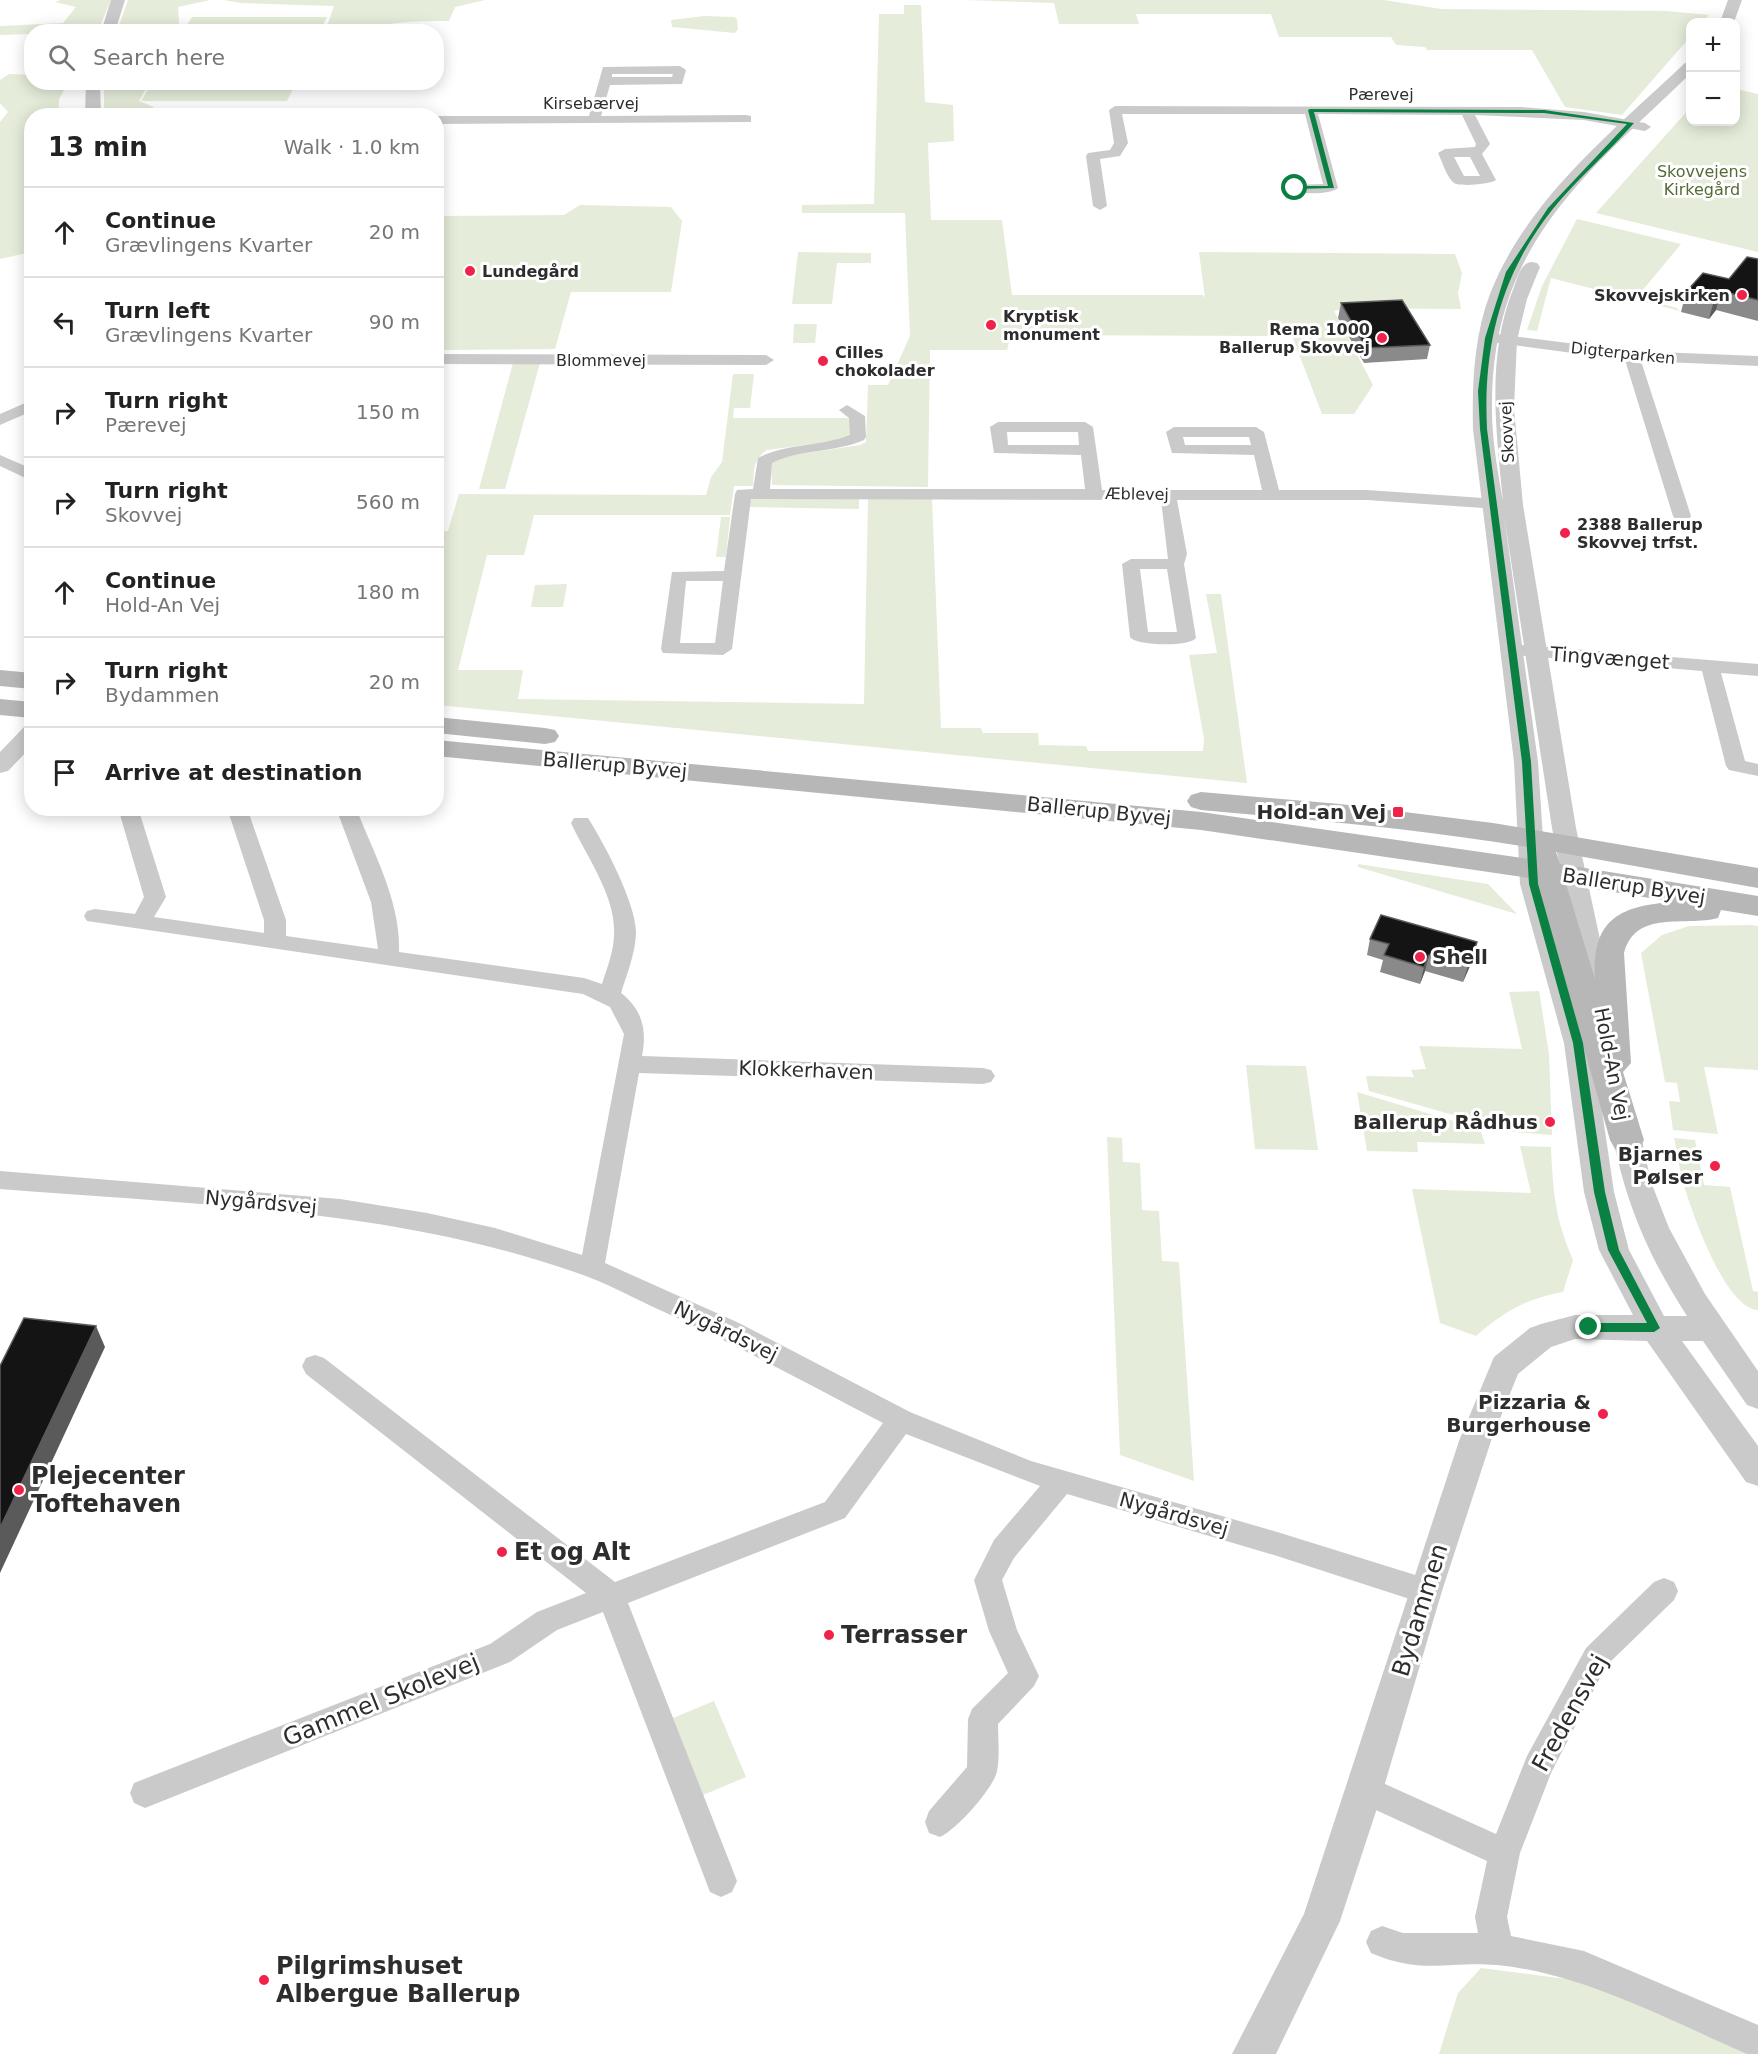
<!DOCTYPE html>
<html lang="en">
<head>
<meta charset="utf-8">
<style>
	body { margin:0; font-family:"DejaVu Sans",sans-serif; background:#f2f2f2; color:#222 }
	.controls { position:absolute; right:18px; top:18px; display:grid; overflow:hidden; border-radius:12px; box-shadow:0 3px 15px #0003 }
	.controls button { width:54px; height:54px; display:grid; place-items:center; padding:0; border:0; border-bottom:2px solid #e0e0e0; background:#fff; color:#222; font:30px sans-serif }
	.stop { position:absolute; width:18px; height:18px; margin:-14px; border:4px solid #0b8043; border-radius:50%; background:#fff }
	.stop.end { background:#0b8043; border-color:#fff; box-shadow:0 2px 6px #0008 }
	.list { margin:0; padding:0; list-style:none }
	h2 { display:flex; justify-content:space-between; align-items:center; height:78px; margin:0; padding:0 24px; font-size:26px }
	h2 small { font-size:20px; font-weight:400; color:#767676 }
	.list li { display:grid; grid-template-columns:39px 1fr auto; gap:18px; align-items:center; box-sizing:border-box; height:90px; padding:0 24px; border-top:2px solid #e0e0e0 }
	.list b { display:block; font-size:22px; white-space:nowrap }
	.list p { margin:0; font-size:20px; white-space:nowrap; color:#767676 }
	.list em { font-size:20px; font-style:normal; color:#767676 }
	.icon { flex:none; width:33px; height:33px; fill:none; stroke:currentColor; stroke-width:2; stroke-linecap:round; stroke-linejoin:round }
	.map { position:relative; flex:none; width:1758px; height:2054px; overflow:hidden }
	.search { position:absolute; background:#fff; box-shadow:0 3px 15px #0003; left:24px; top:24px; width:420px; height:66px; display:flex; align-items:center; gap:15px; box-sizing:border-box; padding:0 21px; border-radius:24px; color:#767676; font-size:22px }
	.panel { position:absolute; background:#fff; box-shadow:0 3px 15px #0003; left:24px; top:108px; width:420px; height:708px; border-radius:24px }
	.map>svg:first-child { display:block }
</style>
</head>
<body>
<div class="map">
<svg width="1758" height="2054" viewBox="0 0 1758 2054">
	<rect width="100%" height="100%" fill="#fff"/>
	<!-- green -->
	<g fill="#e5ecd9">
		<path d="M61,0H111L98,31L32,32L31,34L0,35V26L63,23L76,7L55,2Z"/>
		<path d="M128,0H210L178,7L179,23L175,31H117Z"/>
		<path d="M224,0H485L455,7L449,21C432,21 414,21 397,23C372,26 351,33 326,29L334,6L241,3Z"/>
		<path d="M964,0H1384L1441,9L1667,11L1709,15L1703,22H1690V37L1622,115L1565,107L1532,50H1427L1425,47L1396,45L1391,37H1279L1271,14H1136L1139,24H1059L1054,3Z"/>
		<path d="M904,5H921L925,102L953,105L954,141L928,143L931,220H1002L1012,295H1203L1205,298L1199,252L1455,254L1462,273L1458,293L1461,309L1346,308L1334,311L1373,385L1354,414H1322L1292,336L1011,335L1007,350H930L928,487L772,485L771,462L780,457L860,445L866,442L868,385H888L910,336L905,213H802V205L874,204L879,14H904Z"/>
		<path d="M704,16L734,17L737,19L738,29L735,33L672,27L671,20Z"/>
		<path d="M192,17H327L320,31H183Z"/>
		<path d="M9,74L31,75L32,82L68,83L59,99L58,115L32,116L31,252L0,259V122L8,112L0,103V80Z"/>
		<path d="M104,83H149L139,101L154,107L148,112L104,114Z"/>
		<path d="M152,83V82L296,83L287,101H141Z"/>
		<path d="M1736,89L1758,94V252L1596,213L1690,108V122H1736Z"/>
		<path d="M580,205L671,207L682,221L671,292H571L555,349L437,350V216L564,215Z"/>
		<path d="M1577,219L1681,244L1637,297L1677,308L1680,311L1551,278L1537,331L1527,330L1542,286Z"/>
		<path d="M798,252L871,253V263H837L832,304H792Z"/>
		<path d="M794,324H817L815,343H793Z"/>
		<path d="M513,363H540L505,489H479Z"/>
		<path d="M733,374H754L750,408H734L733,418H850V437L844,440L767,450C753,459 754,470 753,486H734L730,515H534L524,555H487L458,670H523L518,699L864,704L868,498H932L941,728H981L983,733H1038L1039,745L1086,746L1088,751H1203L1204,739L1189,655L1217,653L1206,594H1221L1247,783L437,705L436,569L445,543L437,542V532L448,531L459,494L706,495L711,477L722,462Z"/>
		<path d="M859,496V509L749,507L750,500L756,497Z"/>
		<path d="M721,517H730L726,557H716Z"/>
		<path d="M567,584L563,607H531L535,585Z"/>
		<path d="M1358,864L1488,884L1517,914L1358,867Z"/>
		<path d="M1751,925L1758,926V1070L1704,1067L1718,1134L1673,1130L1669,1101L1680,1102L1677,1083L1665,1082L1641,953L1662,935L1689,926Z"/>
		<path d="M1539,991L1549,1054L1552,1135L1513,1132L1369,1091L1366,1076L1414,1077L1411,1070L1426,1069L1419,1046L1522,1049L1509,992Z"/>
		<path d="M1246,1065L1306,1066L1318,1150L1255,1149Z"/>
		<path d="M1357,1092L1480,1129L1485,1144L1417,1142L1418,1152L1367,1151Z"/>
		<path d="M1107,1137L1122,1138L1123,1162L1140,1163L1142,1210L1159,1211L1162,1261L1179,1262L1194,1481L1120,1455Z"/>
		<path d="M1674,1138L1695,1140L1704,1185L1730,1187L1753,1291L1758,1292V1310C1726,1308 1695,1220 1686,1192C1680,1175 1678,1155 1674,1138Z"/>
		<path d="M1520,1146L1551,1147C1553,1193 1555,1218 1573,1260L1563,1292C1525,1299 1505,1311 1476,1336L1440,1323L1412,1189L1531,1193Z"/>
		<path d="M714,1701L746,1777L703,1795L673,1718Z"/>
		<path d="M1481,1968L1589,1982L1753,2054H1439L1458,1993Z"/>
	</g>
	<g fill="none" stroke-linecap="round" stroke-linejoin="round">
		<!-- minor -->
		<g fill="#cacaca" fill-rule="evenodd">
			<path d="M680,66L686,70L682,84L610,85L601,116L746,115L751,116V122L436,124V116H589L603,67ZM612,74H673L672,77H612Z"/>
			<path d="M1115,106L1521,107L1584,112L1645,123L1651,127L1645,131L1584,120L1475,115L1490,144L1482,154L1496,180C1491,184 1460,187 1454,183C1447,178 1442,161 1438,153L1445,149L1475,147L1476,144L1462,115L1318,114L1338,188C1330,195 1296,195 1288,188L1290,185L1323,184L1305,114H1122L1128,143L1120,156L1100,159L1107,206L1100,210L1093,206L1086,156L1088,153L1110,150L1114,143L1109,110ZM1454,157H1470L1480,176H1464Z"/>
			<path d="M1488,333L1632,351L1758,356V366L1641,361L1691,516L1688,520H1676L1673,516L1625,360L1483,341L1480,338Z"/>
			<path d="M436,354L766,355L774,360L766,365L436,364Z"/>
			<path d="M32,400V411L0,425V414Z"/>
			<path d="M847,405L865,416L866,437L864,440C834,453 800,449 772,463L770,489H1085L1081,455L994,453L990,427L998,422H1085L1093,427L1102,490H1262L1254,455L1172,453L1166,432L1174,427H1256L1264,432L1279,490H1367L1512,500L1520,505L1512,510L1367,500H1177L1187,554L1184,564L1196,638C1190,647 1136,646 1130,637L1122,564L1131,559H1168L1161,500L751,499L732,649L723,655L663,653L661,649L672,572L724,571L735,494L737,490L753,489L758,458C787,443 820,447 850,435L849,418L839,410ZM1007,432H1078L1079,445H1008ZM1183,437H1249L1251,445H1185ZM1140,569H1167L1177,632H1148ZM686,581H723L715,643H680Z"/>
			<path d="M0,455L32,469V481L0,466Z"/>
			<path d="M1511,644L1758,664V676L1721,673L1745,761L1758,764V776L1729,770L1726,766L1702,671L1504,654L1502,650Z"/>
			<path d="M118,808H138L166,897L154,917L264,933V920L227,808H247L286,920V936L378,949L371,902L336,808H356C374,854 401,902 399,952L584,978L602,984C607,968 614,951 614,934C616,896 586,856 571,823L574,818H588C604,843 637,905 636,934C635,954 627,974 621,993C643,1010 647,1031 642,1056L983,1068L991,1070L995,1076L991,1082L983,1084L639,1073L605,1263L739,1323L910,1412L1031,1461L1274,1531L1425,1578L1435,1582L1439,1591L1435,1600L1425,1604L1274,1555L1067,1494L1014,1558L1002,1580L1017,1630L1039,1676L1034,1686L998,1724C998,1739 1000,1757 997,1771C994,1788 955,1831 940,1837L929,1833L925,1822L929,1811L967,1767L968,1719L972,1709L1008,1673L989,1631L974,1580L994,1540L1040,1486L906,1434L845,1518L628,1603L737,1881L732,1892L721,1897L710,1892L603,1612L557,1630L510,1662L145,1808L134,1803L130,1793L134,1783L490,1644L537,1612L586,1593L306,1374L302,1366L306,1358L315,1355L324,1358L615,1582L825,1502L883,1423C806,1383 730,1341 651,1306C628,1295 606,1283 583,1275C397,1208 195,1205 0,1189V1171L340,1199L427,1213L495,1228L582,1255L624,1034L610,1007L583,994L87,921L84,916L87,911L95,909L135,914L144,897Z"/>
			<path d="M1664,1578L1674,1582L1678,1591L1674,1600L1606,1666L1551,1773L1520,1853L1507,1917L1511,1936L1584,1951L1758,2025V2054H1747C1669,2020 1582,1973 1497,1965C1447,1961 1422,1975 1371,1953L1366,1942L1371,1931L1382,1926L1403,1933H1478L1475,1917L1487,1861L1354,1800L1350,1790L1354,1780L1365,1775L1496,1834L1527,1756L1586,1648L1654,1582Z"/>
		</g>
		<!-- tertiary -->
		<g fill="#cacaca" fill-rule="evenodd">
			<path d="M111,0H125L115,32H101Z"/>
			<path d="M1728,0H1742L1734,22H1720Z"/>
			<path d="M1690,62V74C1582,178 1490,247 1492,411C1492,441 1498,472 1503,502C1496,430 1486,355 1514,287C1518,277 1520,264 1531,262L1537,263L1540,267L1527,299L1517,340L1514,408L1523,505L1576,828L1615,1009L1611,1016L1602,1018L1593,1016L1589,1009L1552,828L1504,515L1538,762L1546,884L1592,1043L1614,1192L1629,1250L1664,1316H1687C1645,1251 1622,1194 1609,1117L1613,1110L1623,1107L1633,1110L1637,1117L1651,1182L1669,1228L1705,1294L1758,1371V1409L1747,1405L1703,1341H1682L1758,1446V1486L1746,1482L1647,1341L1575,1339L1551,1347L1518,1374L1491,1441L1442,1591L1383,1790L1340,1921L1276,2054H1232L1304,1914L1459,1441L1494,1357L1530,1328L1541,1324L1575,1315H1633L1599,1250L1584,1192L1564,1043L1520,884L1514,762L1473,429C1472,384 1474,336 1490,294C1527,199 1613,131 1685,63Z"/>
			<path d="M86,82H100L101,116H85Z"/>
			<path d="M32,725V746L8,771L0,773V752L24,727Z"/>
		</g>
		<!-- secondary -->
		<g fill="#b7b7b7" fill-rule="evenodd">
			<path d="M0,670L32,673V689L0,686Z"/>
			<path d="M0,699L32,702V718L0,715Z"/>
			<path d="M436,717L545,728L555,730L559,736L555,742L545,744L436,733Z"/>
			<path d="M436,740L1201,812L1530,859L1529,855L1533,848C1423,829 1312,820 1201,810L1191,807L1187,801L1191,795L1201,792L1340,804L1493,823L1758,868V888L1556,852L1560,864L1758,896V916L1721,910L1718,918C1684,927 1636,909 1624,953L1631,1063L1623,1072L1644,1140L1639,1149L1627,1152L1615,1149L1610,1140L1536,879L1201,830L436,756ZM1566,884L1673,902C1618,906 1592,920 1595,979Z"/>
		</g>
	</g>
	<!-- wall -->
	<g fill="#8a8a8a">
		<path d="M1758,259V321L1716,310L1709,319L1681,312L1686,292L1729,279Z"/>
		<path d="M1341,303L1430,345L1427,359L1364,363L1338,318Z"/>
		<path d="M1370,939L1477,942L1473,959L1463,982L1425,971L1420,984L1380,972L1383,960L1367,955Z"/>
	</g>
	<!-- shaded-wall -->
	<g fill="#5a5a5a">
		<path d="M1721,291L1716,310L1709,319L1714,300Z"/>
		<path d="M1477,942L1473,959L1463,982L1468,966Z"/>
		<path d="M1429,955L1425,971L1420,984L1424,967Z"/>
		<path d="M96,1326L105,1347L0,1573V1528Z"/>
	</g>
	<!-- building -->
	<g fill="#141414" stroke="#5a5a5a" stroke-width="1.5">
		<path d="M1747,257L1758,259V300L1721,291L1714,300L1686,292L1703,273L1729,279Z"/>
		<path d="M1402,300L1430,345L1366,348L1341,303Z"/>
		<path d="M1381,915L1477,942L1468,966L1429,955L1424,967L1384,955L1389,944L1370,939Z"/>
		<path d="M24,1318L96,1326L0,1528V1366Z"/>
	</g>
	<!-- route -->
	<path fill="#0b8043" d="M1310,109L1544,110L1634,123C1608,153 1577,179 1552,210C1500,276 1483,347 1487,429L1531,762L1538,884L1583,1043L1605,1192L1619,1250L1660,1328L1654,1332H1589L1584,1327L1589,1323H1647L1608,1250L1594,1192L1573,1043L1529,884L1522,762L1480,429L1478,391L1485,338L1506,272L1548,208L1627,124L1544,113L1314,112L1334,188L1295,189L1293,186H1328L1308,110Z"/>
	<!-- markers -->
	<g fill="#f12249" stroke="#fff" stroke-width="2">
		<circle cx="470" cy="271" r="6"/>
		<circle cx="1742" cy="295" r="6"/>
		<circle cx="991" cy="325" r="6"/>
		<circle cx="1382" cy="338" r="6"/>
		<circle cx="823" cy="361" r="6"/>
		<circle cx="1565" cy="533" r="6"/>
		<rect x="1392" y="806" width="12" height="12" rx="3"/>
		<circle cx="1420" cy="957" r="6"/>
		<circle cx="1550" cy="1122" r="6"/>
		<circle cx="1715" cy="1166" r="6"/>
		<circle cx="1603" cy="1414" r="6"/>
		<circle cx="19" cy="1490" r="6"/>
		<circle cx="502" cy="1552" r="6"/>
		<circle cx="829" cy="1635" r="6"/>
		<circle cx="264" cy="1980" r="6"/>
	</g>
	<g text-anchor="middle" dominant-baseline="central" stroke-width="6" stroke-linejoin="round" paint-order="stroke">
		<!-- far-street labels -->
		<g font-size="16" fill="#2d2d2d" stroke="#fff">
			<text x="1381" y="94">Pærevej</text>
			<text x="591" y="103">Kirsebærvej</text>
			<text transform="translate(1623 353) rotate(6)">Digterparken</text>
			<text x="601" y="360">Blommevej</text>
			<text transform="translate(1507 432) rotate(-93)">Skovvej</text>
			<text transform="translate(1137 494) rotate(1)">Æblevej</text>
		</g>
		<!-- far-park labels -->
		<g font-size="16" fill="#556b37" stroke="#fff">
			<text x="1702" y="171">Skovvejens<tspan x="1702" dy="18">Kirkegård</tspan></text>
		</g>
		<!-- far-poi labels -->
		<g font-size="16" font-weight="bold" fill="#2d2d2d" stroke="#fff" text-anchor="start">
			<text x="482" y="271">Lundegård</text>
			<text x="1730" y="295" text-anchor="end">Skovvejskirken</text>
			<text x="1003" y="316">Kryptisk<tspan x="1003" dy="18">monument</tspan></text>
			<text x="1370" y="329" text-anchor="end">Rema 1000<tspan x="1370" dy="18">Ballerup Skovvej</tspan></text>
			<text x="835" y="352">Cilles<tspan x="835" dy="18">chokolader</tspan></text>
			<text x="1577" y="524">2388 Ballerup<tspan x="1577" dy="18">Skovvej trfst.</tspan></text>
		</g>
		<!-- street labels -->
		<g font-size="20" fill="#2d2d2d" stroke="#fff">
			<text transform="translate(1610 658) rotate(4)">Tingvænget</text>
			<text transform="translate(615 765) rotate(5)">Ballerup Byvej</text>
			<text transform="translate(1099 811) rotate(6)">Ballerup Byvej</text>
			<text transform="translate(1634 886) rotate(9)">Ballerup Byvej</text>
			<text transform="translate(1612 1064) rotate(79)">Hold-An Vej</text>
			<text transform="translate(806 1070) rotate(2)">Klokkerhaven</text>
			<text transform="translate(261 1202) rotate(5)">Nygårdsvej</text>
			<text transform="translate(726 1331) rotate(26)">Nygårdsvej</text>
			<text transform="translate(1174 1514) rotate(16)">Nygårdsvej</text>
		</g>
		<!-- poi labels -->
		<g font-size="20" font-weight="bold" fill="#2d2d2d" stroke="#fff" text-anchor="end">
			<text x="1386" y="812">Hold-an Vej</text>
			<text x="1432" y="957" text-anchor="start">Shell</text>
			<text x="1538" y="1122">Ballerup Rådhus</text>
			<text x="1703" y="1154">Bjarnes<tspan x="1703" dy="23">Pølser</tspan></text>
			<text x="1591" y="1402">Pizzaria &amp;<tspan x="1591" dy="23">Burgerhouse</tspan></text>
		</g>
		<!-- near-poi labels -->
		<g font-size="24" font-weight="bold" fill="#2d2d2d" stroke="#fff" text-anchor="start">
			<text x="31" y="1476">Plejecenter<tspan x="31" dy="28">Toftehaven</tspan></text>
			<text x="514" y="1552">Et og Alt</text>
			<text x="841" y="1635">Terrasser</text>
			<text x="276" y="1966">Pilgrimshuset<tspan x="276" dy="28">Albergue Ballerup</tspan></text>
		</g>
		<!-- near-street labels -->
		<g font-size="24" fill="#2d2d2d" stroke="#fff">
			<text transform="translate(1420 1610) rotate(-73)">Bydammen</text>
			<text transform="translate(381 1700) rotate(-22)">Gammel Skolevej</text>
			<text transform="translate(1570 1713) rotate(-61)">Fredensvej</text>
		</g>
	</g>
</svg>
<div class="controls">
<button>+</button>
<button>−</button>
</div>
<div class="stop" style="left:1295px;top:188px"></div>
<div class="stop end" style="left:1589px;top:1327px"></div>
<div class="search"><svg class="icon" aria-label="search" viewBox="0 0 24 24"><circle cx="10" cy="10" r="6"/><path d="M15 15l6 6"/></svg>Search here</div>
<section class="panel">
<h2>13 min<small>Walk · 1.0 km</small></h2>
<ul class="list">
<li><svg class="icon" aria-label="ahead" viewBox="0 0 24 24"><path d="M12 20V5M6 11l6-6 6 6"/></svg><div><b>Continue</b><p>Grævlingens Kvarter</p></div><em>20 m</em></li>
<li><svg class="icon" aria-label="left" viewBox="0 0 24 24"><path d="M17 20v-9H6M10 6l-5 5 5 5"/></svg><div><b>Turn left</b><p>Grævlingens Kvarter</p></div><em>90 m</em></li>
<li><svg class="icon" aria-label="right" viewBox="0 0 24 24"><path d="M7 20v-9h11M14 6l5 5-5 5"/></svg><div><b>Turn right</b><p>Pærevej</p></div><em>150 m</em></li>
<li><svg class="icon" aria-label="right" viewBox="0 0 24 24"><path d="M7 20v-9h11M14 6l5 5-5 5"/></svg><div><b>Turn right</b><p>Skovvej</p></div><em>560 m</em></li>
<li><svg class="icon" aria-label="ahead" viewBox="0 0 24 24"><path d="M12 20V5M6 11l6-6 6 6"/></svg><div><b>Continue</b><p>Hold-An Vej</p></div><em>180 m</em></li>
<li><svg class="icon" aria-label="right" viewBox="0 0 24 24"><path d="M7 20v-9h11M14 6l5 5-5 5"/></svg><div><b>Turn right</b><p>Bydammen</p></div><em>20 m</em></li>
<li><svg class="icon" aria-label="arrive" viewBox="0 0 24 24"><path d="M6 21V4h12l-3 4 3 4H6"/></svg><div><b>Arrive at destination</b></div></li>
</ul>
</section>
</div>
</body>
</html>
